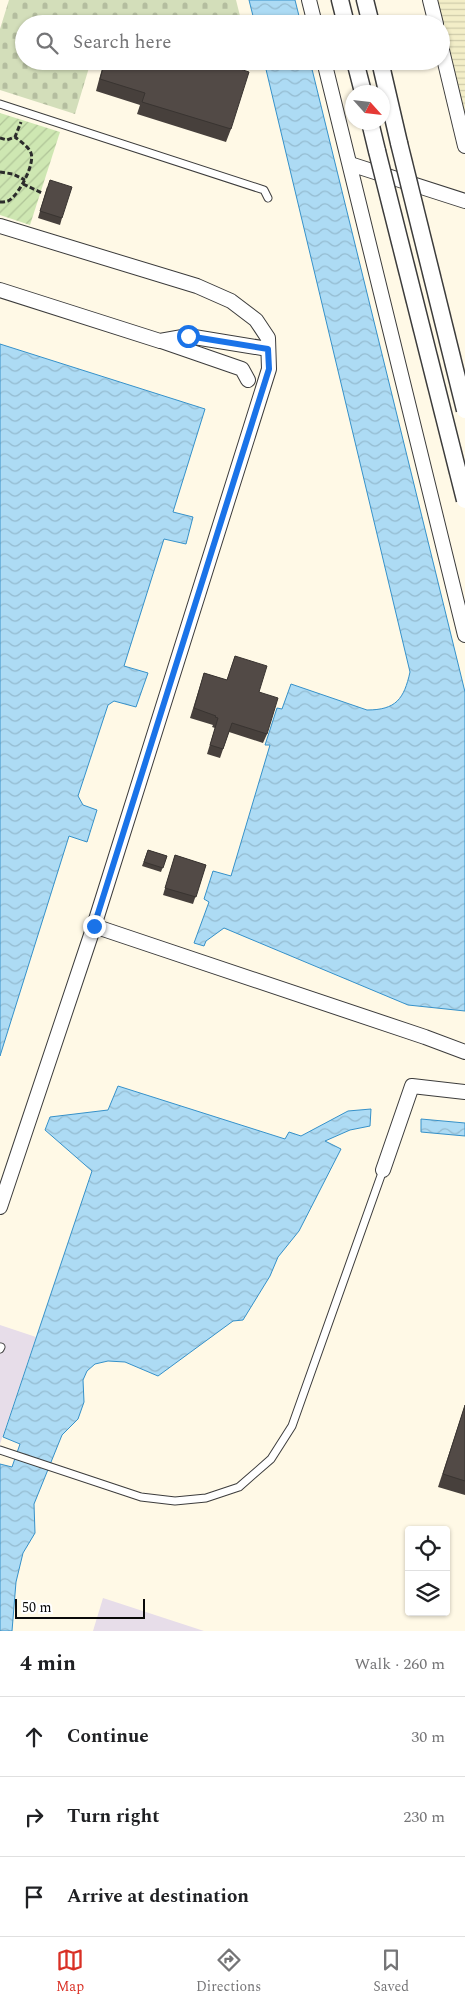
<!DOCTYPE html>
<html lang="en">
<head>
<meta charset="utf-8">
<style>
	body { margin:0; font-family:Spectral,serif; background:#f6f6f6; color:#202124 }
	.controls { position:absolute; right:15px; bottom:15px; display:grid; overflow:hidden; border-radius:5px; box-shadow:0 1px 4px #0004 }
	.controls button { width:45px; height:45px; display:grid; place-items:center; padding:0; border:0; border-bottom:1px solid #e0e0e0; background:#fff; color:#202124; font:25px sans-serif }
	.compass { position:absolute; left:345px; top:85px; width:45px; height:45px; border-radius:50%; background:#fff; box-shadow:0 1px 4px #0004; rotate:117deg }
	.scale { position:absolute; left:15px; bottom:12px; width:130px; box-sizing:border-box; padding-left:5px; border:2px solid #090909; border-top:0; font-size:14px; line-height:18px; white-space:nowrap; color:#090909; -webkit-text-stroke:4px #fff; paint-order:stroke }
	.stop { position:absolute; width:15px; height:15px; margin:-11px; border:4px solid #1a73e8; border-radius:50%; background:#fff }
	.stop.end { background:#1a73e8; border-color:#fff; box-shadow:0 1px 5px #0008 }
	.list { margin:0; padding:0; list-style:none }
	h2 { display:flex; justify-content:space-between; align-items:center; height:65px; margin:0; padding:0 20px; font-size:21px }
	h2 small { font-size:16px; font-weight:400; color:#757577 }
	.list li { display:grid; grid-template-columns:32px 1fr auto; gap:15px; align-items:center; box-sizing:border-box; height:80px; padding:0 20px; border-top:1px solid #e0e0e0 }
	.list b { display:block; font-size:19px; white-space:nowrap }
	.list em { font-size:16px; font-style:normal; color:#757577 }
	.icon { flex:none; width:28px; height:28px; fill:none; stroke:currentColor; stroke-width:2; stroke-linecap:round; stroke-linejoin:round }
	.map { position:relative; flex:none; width:465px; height:1631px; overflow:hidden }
	.search { position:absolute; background:#fff; box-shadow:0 1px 4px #0004; left:15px; right:15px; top:15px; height:55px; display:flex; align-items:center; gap:12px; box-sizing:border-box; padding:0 18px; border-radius:28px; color:#757577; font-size:19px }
	.sheet { height:305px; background:#fff }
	nav { display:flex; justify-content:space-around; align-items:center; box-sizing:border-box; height:70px; border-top:1px solid #e0e0e0; background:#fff; font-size:14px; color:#757577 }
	nav a { display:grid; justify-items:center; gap:2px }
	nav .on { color:#d93025 }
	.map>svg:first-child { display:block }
</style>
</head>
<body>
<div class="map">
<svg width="465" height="1631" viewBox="0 0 465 1631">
	<defs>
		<pattern id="farmland-rules" width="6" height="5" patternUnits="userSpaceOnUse" patternTransform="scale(1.25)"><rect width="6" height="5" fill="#f3eec8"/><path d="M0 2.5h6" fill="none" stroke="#cfcbaa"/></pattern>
		<pattern id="cemetery-stones" width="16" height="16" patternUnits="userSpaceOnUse" patternTransform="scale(1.25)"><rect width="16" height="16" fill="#d3deba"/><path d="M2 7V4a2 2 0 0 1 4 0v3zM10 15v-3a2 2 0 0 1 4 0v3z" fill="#b4bd9f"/></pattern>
		<pattern id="garden-furrows" width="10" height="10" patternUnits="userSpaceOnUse" patternTransform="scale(1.25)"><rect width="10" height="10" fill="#cee7b2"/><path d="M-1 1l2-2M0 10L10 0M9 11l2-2" fill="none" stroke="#b0c598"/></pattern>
		<pattern id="water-waves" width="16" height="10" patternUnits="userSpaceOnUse" patternTransform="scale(1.25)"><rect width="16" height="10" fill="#addbf4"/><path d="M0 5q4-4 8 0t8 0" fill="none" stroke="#94bbd0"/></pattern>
	</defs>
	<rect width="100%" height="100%" fill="#fff9e6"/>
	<!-- industrial -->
	<g fill="#e7dde9">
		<path d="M0,1325L36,1337L0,1444Z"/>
		<path d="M103,1598L204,1631H93Z"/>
	</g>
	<!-- farmland -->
	<path fill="url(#farmland-rules)" d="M437,0H465V120Z"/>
	<!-- cemetery -->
	<path fill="url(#cemetery-stones)" d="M9,0H236L242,24L104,22L103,24H24V61H91L75,114L0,90V29Z"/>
	<!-- garden -->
	<path fill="url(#garden-furrows)" d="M0,113L60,132L30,225L0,215Z"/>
	<!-- water -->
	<g fill="url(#water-waves)" stroke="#3691c9">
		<path d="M249,0H295L301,24H255Z"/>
		<path d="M264,61H310L465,692V1011L408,1005L224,928L206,941L204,946L194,943L209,902L204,899L213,871L231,876L270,745H265L277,708L282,709L291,684L367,710C396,710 404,699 410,672Z"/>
		<path d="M0,344L205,409L173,512L193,517L186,544L164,539L124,666L148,673L136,707L114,701L108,705L78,796L83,805L97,810L87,842L69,836L0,1056Z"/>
		<path d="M118,1086L285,1139L289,1132L301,1136L348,1111L371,1109L370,1126L350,1130L325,1141L341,1149L299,1231L278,1257L270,1276L243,1320L233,1321L158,1376L125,1362L108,1361L95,1364L87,1371L83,1380L84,1402L78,1419L62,1435L34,1504L35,1533L23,1553L16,1582L12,1631H0V1464L12,1467L20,1444L3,1437L92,1171L45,1130L50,1117L108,1110Z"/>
		<path d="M421,1119L465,1123V1136L421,1132Z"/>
	</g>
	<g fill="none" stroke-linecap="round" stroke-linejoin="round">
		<!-- service casing -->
		<g stroke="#3c3c3c" stroke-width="9">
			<g id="service">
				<path d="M0,104L264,190L268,198"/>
				<path d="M0,1349L1,1347"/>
				<path d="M0,1450L141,1497L175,1501L206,1498L239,1487L271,1459L292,1426L383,1170"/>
			</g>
		</g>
		<!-- minor casing -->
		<g stroke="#3c3c3c" stroke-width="16">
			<g id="minor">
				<path d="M309,0L315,24"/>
				<path d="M430,0L436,24"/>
				<path d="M441,46L465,146"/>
				<path d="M324,61L465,635"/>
				<path d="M350,164L465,201"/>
				<path d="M0,226L197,286L231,301L256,320L268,338L269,369L94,926L0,1207"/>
				<path d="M0,290L160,341L188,336L268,349"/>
				<path d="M161,341L242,369L248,380"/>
				<path d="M94,926L425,1037L465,1052"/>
				<path d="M383,1170L412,1086L465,1092"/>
			</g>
		</g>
		<!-- tertiary casing -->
		<g stroke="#3c3c3c" stroke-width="19">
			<g id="tertiary">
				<path d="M340,0L346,24"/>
				<path d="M365,0L371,24"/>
				<path d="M355,61L363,92"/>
				<path d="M380,61L399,143"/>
				<path d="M370,122L377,151"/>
			</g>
		</g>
		<!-- path -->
		<g stroke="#2b2b2b" stroke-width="3" stroke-dasharray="5 2.5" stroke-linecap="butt">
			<path d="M0,138L7,140L15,137L21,122"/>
			<path d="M0,172L13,174L25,180"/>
			<path d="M23,184L42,193"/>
			<path d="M0,202C4,202 8,202 11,199C20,192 35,164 31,153C29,147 20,141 15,137"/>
		</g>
		<!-- service -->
		<use href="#service" stroke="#fff" stroke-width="7"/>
		<!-- minor -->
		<use href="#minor" stroke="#fff" stroke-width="14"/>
		<!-- tertiary -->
		<use href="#tertiary" stroke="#fff" stroke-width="16"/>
		<!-- tertiary-bridge casing -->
		<g stroke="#3c3c3c" stroke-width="19" stroke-linecap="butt">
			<g id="tertiary-bridge">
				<path d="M399,143L465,410"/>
				<path d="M377,151L465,500"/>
			</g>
		</g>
		<!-- tertiary-bridge -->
		<use href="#tertiary-bridge" stroke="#fff" stroke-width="16"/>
	</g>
	<!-- wall -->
	<g fill="#47403c">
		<path d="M104,61H239L237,68L231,129L226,142L137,114L140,105L96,91Z"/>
		<path d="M47,187L62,218L60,225L38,218Z"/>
		<path d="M235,656L259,692L267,734L263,743L229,732L220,758L207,754L215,728L212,727L213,725L190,718L204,673L227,680Z"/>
		<path d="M148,850L167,856L161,872L142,866Z"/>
		<path d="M175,855L206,865L193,904L163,895Z"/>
		<path d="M465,1405V1495L438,1487Z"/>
	</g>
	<!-- building -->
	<g fill="#524a46" stroke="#393431">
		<path d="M116,20L128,24H115Z"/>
		<path d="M105,61H239L237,68L249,72L231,129L142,102L145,93L100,79Z"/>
		<path d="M50,180L72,187L62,218L40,211Z"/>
		<path d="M235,656L267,666L259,692L278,698L267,734L232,723L223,749L210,745L218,718L215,717L216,716L194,708L204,673L227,680Z"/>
		<path d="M148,850L167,856L163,868L144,862Z"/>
		<path d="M175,855L206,865L196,897L165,888Z"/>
		<path d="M465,1405V1481L443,1474Z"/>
	</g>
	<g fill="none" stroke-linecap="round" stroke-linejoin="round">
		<!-- route -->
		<path stroke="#1a73e8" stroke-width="6" d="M94,926L269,369L268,349L188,336"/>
	</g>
</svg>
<div class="controls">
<button><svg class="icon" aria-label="locate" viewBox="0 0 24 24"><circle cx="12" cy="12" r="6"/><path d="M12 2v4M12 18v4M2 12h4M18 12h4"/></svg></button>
<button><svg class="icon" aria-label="layers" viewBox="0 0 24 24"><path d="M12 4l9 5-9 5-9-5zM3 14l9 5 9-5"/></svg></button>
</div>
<svg class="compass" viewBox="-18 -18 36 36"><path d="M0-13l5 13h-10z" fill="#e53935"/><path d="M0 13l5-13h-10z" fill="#757577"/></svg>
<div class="scale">50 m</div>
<div class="stop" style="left:188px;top:336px"></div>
<div class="stop end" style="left:94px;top:926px"></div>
<div class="search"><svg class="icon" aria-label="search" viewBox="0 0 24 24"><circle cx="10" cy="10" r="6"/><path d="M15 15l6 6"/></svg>Search here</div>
</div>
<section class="sheet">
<h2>4 min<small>Walk · 260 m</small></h2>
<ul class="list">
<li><svg class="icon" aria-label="ahead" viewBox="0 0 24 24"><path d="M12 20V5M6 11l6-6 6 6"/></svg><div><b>Continue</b></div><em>30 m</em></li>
<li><svg class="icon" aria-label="right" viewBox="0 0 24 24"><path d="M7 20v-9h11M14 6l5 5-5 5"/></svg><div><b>Turn right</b></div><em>230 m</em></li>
<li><svg class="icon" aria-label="arrive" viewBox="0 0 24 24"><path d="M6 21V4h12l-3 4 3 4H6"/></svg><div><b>Arrive at destination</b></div></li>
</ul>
</section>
<nav>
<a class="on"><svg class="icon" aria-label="map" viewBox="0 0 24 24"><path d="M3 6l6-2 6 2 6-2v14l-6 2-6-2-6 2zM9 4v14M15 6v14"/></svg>Map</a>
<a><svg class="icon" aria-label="directions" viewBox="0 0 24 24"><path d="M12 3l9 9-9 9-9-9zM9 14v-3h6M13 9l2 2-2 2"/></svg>Directions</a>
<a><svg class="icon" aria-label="saved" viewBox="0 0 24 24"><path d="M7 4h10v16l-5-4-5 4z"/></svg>Saved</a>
</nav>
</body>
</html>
